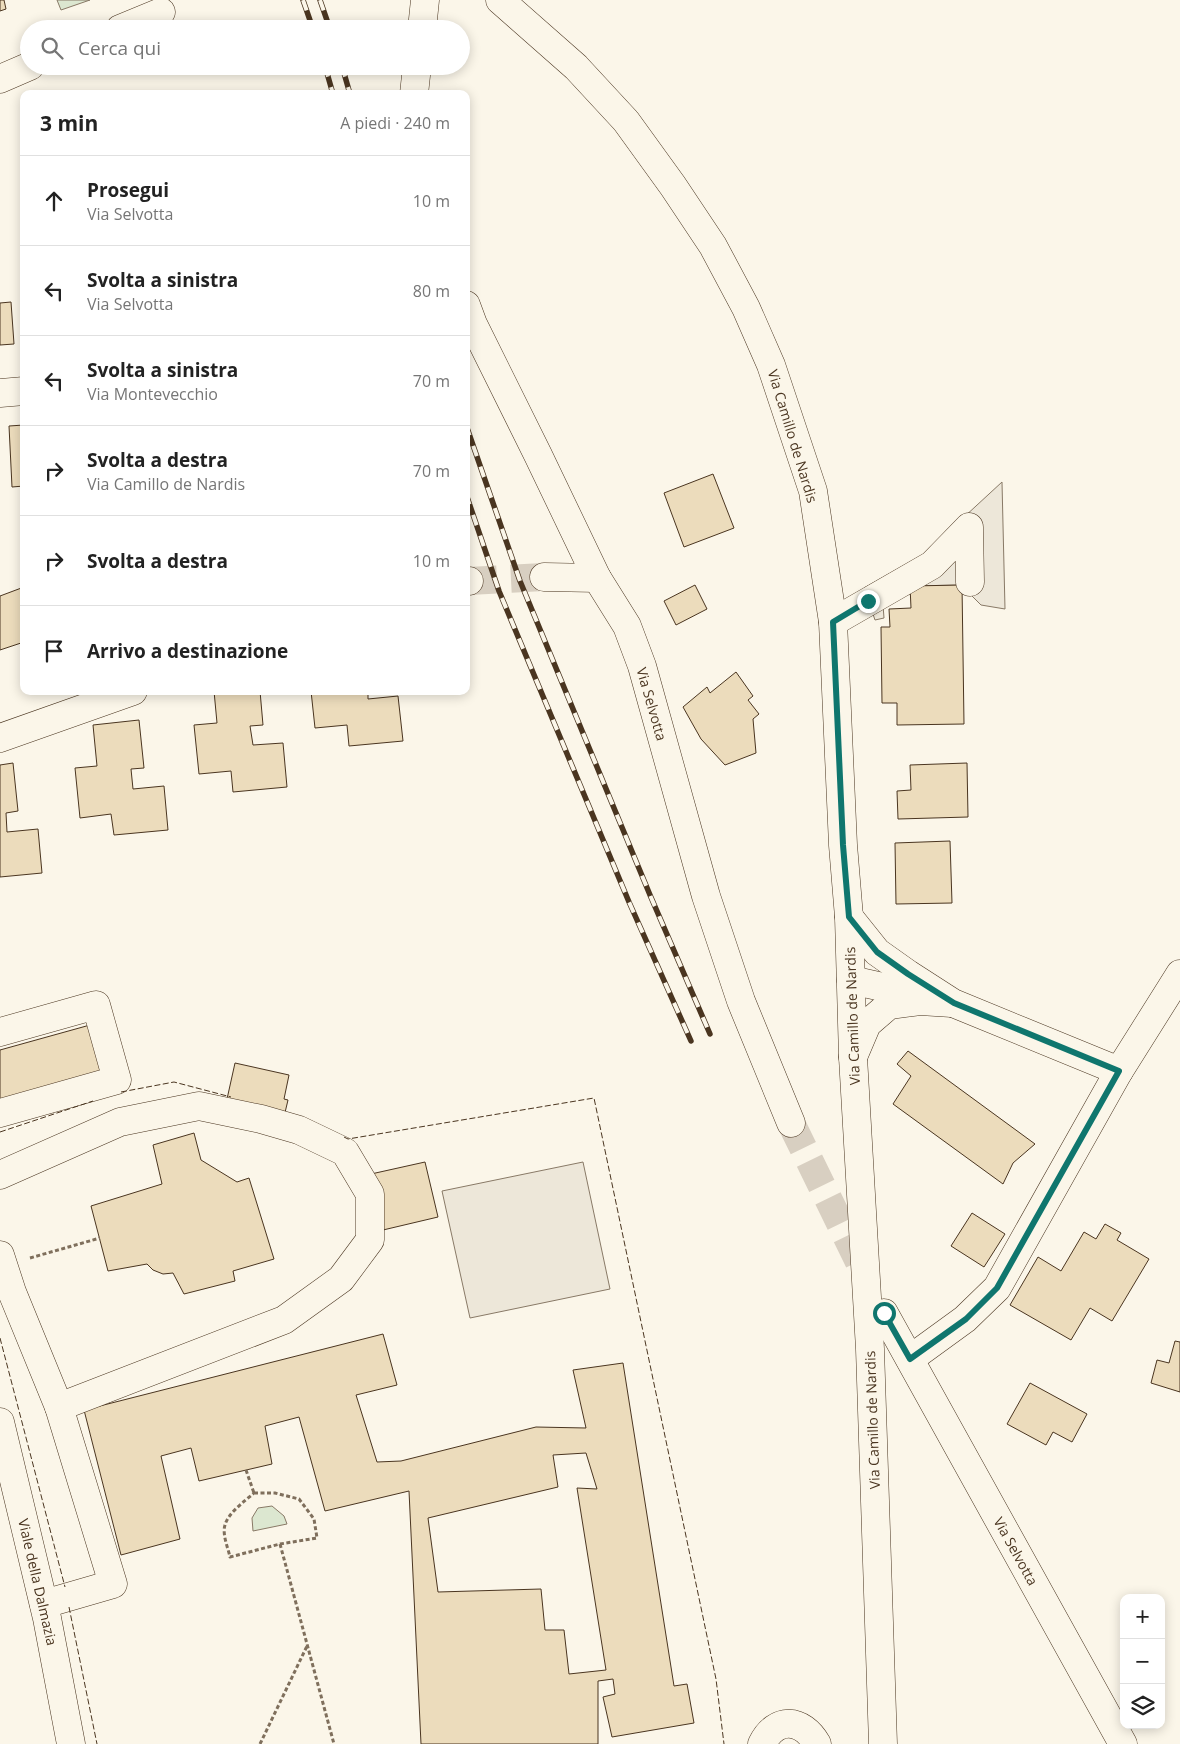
<!DOCTYPE html>
<html lang="it">
<head>
<meta charset="utf-8">
<style>
	body { margin:0; font-family:"Open Sans",sans-serif; background:#f6f6f6; color:#222 }
	.controls { position:absolute; right:15px; bottom:15px; display:grid; overflow:hidden; border-radius:10px; box-shadow:0 2px 12px #0003 }
	.controls button { width:45px; height:45px; display:grid; place-items:center; padding:0; border:0; border-bottom:1px solid #e0e0e0; background:#fff; color:#222; font:25px sans-serif }
	.stop { position:absolute; width:15px; height:15px; margin:-11px; border:4px solid #0f766e; border-radius:50%; background:#fff }
	.stop.end { background:#0f766e; border-color:#fff; box-shadow:0 1px 5px #0008 }
	.list { margin:0; padding:0; list-style:none }
	h2 { display:flex; justify-content:space-between; align-items:center; height:65px; margin:0; padding:0 20px; font-size:21px }
	h2 small { font-size:16px; font-weight:400; color:#767676 }
	.list li { display:grid; grid-template-columns:32px 1fr auto; gap:15px; align-items:center; box-sizing:border-box; height:90px; padding:0 20px; border-top:1px solid #e0e0e0 }
	.list b { display:block; font-size:19px; white-space:nowrap }
	.list p { margin:0; font-size:16px; white-space:nowrap; color:#767676 }
	.list em { font-size:16px; font-style:normal; color:#767676 }
	.icon { flex:none; width:28px; height:28px; fill:none; stroke:currentColor; stroke-width:2; stroke-linecap:round; stroke-linejoin:round }
	.map { position:relative; flex:none; width:1180px; height:1744px; overflow:hidden }
	.search { position:absolute; background:#fff; box-shadow:0 2px 12px #0003; left:20px; top:20px; width:450px; height:55px; display:flex; align-items:center; gap:12px; box-sizing:border-box; padding:0 18px; border-radius:28px; color:#767676; font-size:19px }
	.panel { position:absolute; background:#fff; box-shadow:0 2px 12px #0003; left:20px; top:90px; width:450px; height:605px; border-radius:10px }
	.map>svg:first-child { display:block }
</style>
</head>
<body>
<div class="map">
<svg width="1180" height="1744" viewBox="0 0 1180 1744">
	<rect width="100%" height="100%" fill="#fbf6e9"/>
	<!-- green -->
	<g fill="#dce7d0" stroke="#887966">
		<path d="M57,0H90L61,10Z"/>
		<path d="M272,1506L284,1516L287,1524L253,1531L252,1518L258,1508Z"/>
	</g>
	<!-- parking -->
	<g fill="#ede7d9" stroke="#887966">
		<path d="M1002,482L1005,609L981,605L961,585L911,586L910,594L883,605L884,618L875,620L864,588L924,554Z"/>
		<path d="M583,1162L610,1289L470,1318L442,1191Z"/>
	</g>
	<!-- building -->
	<g fill="#ecdcbc" stroke="#4a3520" fill-rule="evenodd">
		<path d="M0,0H4L6,9L0,11Z"/>
		<path d="M11,302L14,344L0,345V303Z"/>
		<path d="M24,425V486L12,487L9,426Z"/>
		<path d="M713,474L734,528L684,547L664,493Z"/>
		<path d="M695,585L707,609L676,625L664,601Z"/>
		<path d="M962,585L964,724L897,725V703H882L881,627H890L889,609L911,608L910,586Z"/>
		<path d="M24,587V642L0,650V596Z"/>
		<path d="M736,672L753,696L748,700L759,714L753,719L756,753L725,765L701,739L683,707L707,687L710,693Z"/>
		<path d="M214,691H260L263,725L250,726L253,745L283,743L287,787L233,792L231,771L199,774L194,725L217,723Z"/>
		<path d="M311,691H368V699L398,696L403,741L349,746L347,725L315,728Z"/>
		<path d="M139,720L144,768L131,769L133,789L164,786L168,830L114,835L111,814L80,818L75,768L97,766L93,725Z"/>
		<path d="M13,763L18,811L6,813L7,832L38,829L42,873L0,877V765Z"/>
		<path d="M967,763L968,817L898,819L897,791L911,790L910,765Z"/>
		<path d="M950,841L952,903L896,904L895,843Z"/>
		<path d="M90,1025L108,1076L0,1104V1050Z"/>
		<path d="M908,1051L1035,1144L1013,1163L1003,1184L893,1104L911,1076L897,1064Z"/>
		<path d="M235,1063L289,1075L284,1099L288,1100L283,1121L225,1108Z"/>
		<path d="M194,1133L201,1160L237,1182L249,1178L274,1259L233,1271L235,1281L184,1294L173,1273L163,1274L153,1270L147,1264L108,1271L91,1206L162,1184L153,1145Z"/>
		<path d="M425,1162L438,1217L383,1230L371,1174Z"/>
		<path d="M972,1213L1005,1234L984,1267L951,1246Z"/>
		<path d="M1105,1224L1121,1233L1117,1240L1149,1259L1112,1321L1090,1308L1071,1340L1010,1305L1038,1257L1061,1271L1084,1232L1096,1239Z"/>
		<path d="M383,1334L397,1385L356,1395L377,1462L401,1461L536,1427L586,1428L573,1370L623,1363L674,1686L687,1684L694,1723L612,1737L603,1697L615,1694L613,1679L598,1681V1744H421L409,1491L325,1511L299,1417L265,1426L272,1464L199,1481L191,1448L161,1456L180,1539L121,1555L84,1410ZM586,1453L597,1489L577,1488L606,1670L569,1674L564,1630H545L541,1589L438,1592L428,1518L558,1487L553,1455Z"/>
		<path d="M1175,1341L1180,1342V1392L1151,1383L1157,1360L1169,1363Z"/>
		<path d="M1030,1383L1087,1414L1072,1442L1053,1432L1046,1445L1007,1424Z"/>
	</g>
	<g fill="none" stroke-linecap="round" stroke-linejoin="round">
		<!-- minor-tunnel -->
		<g stroke="#d8cfc1" stroke-width="28" stroke-dasharray="28 14" stroke-linecap="butt">
			<path d="M469,581L544,577"/>
			<path d="M791,1123L866,1276"/>
		</g>
		<!-- minor casing -->
		<g stroke="#4a3520" stroke-width="29">
			<g id="minor">
				<path d="M120,29L161,12"/>
				<path d="M422,29L425,0"/>
				<path d="M0,79L30,66"/>
				<path d="M414,94L417,66"/>
				<path d="M466,305L473,324L538,455L597,578L627,626L642,666L706,896L741,1001L791,1123"/>
				<path d="M0,393L24,391"/>
				<path d="M544,577L597,578"/>
				<path d="M466,581H469"/>
				<path d="M833,622L932,565L969,527L970,582"/>
				<path d="M0,738L133,691"/>
				<path d="M849,917L877,952L908,974L953,1003L1119,1071L1180,974"/>
				<path d="M851,980L918,995"/>
				<path d="M0,1032L96,1005L117,1080L0,1113"/>
				<path d="M853,1057L867,1024L889,1005L920,1001L952,1003"/>
				<path d="M0,1175L120,1122L199,1106L261,1119L299,1130L345,1152L370,1194V1240L341,1279L284,1320L59,1407"/>
				<path d="M0,1255L12,1292L59,1407L113,1584L44,1604"/>
				<path d="M884,1313L1123,1744"/>
				<path d="M910,1359L965,1319L997,1288L1119,1071"/>
				<path d="M0,1422L47,1618L71,1744"/>
				<path d="M762,1744C776,1716 802,1718 817,1744"/>
			</g>
		</g>
		<!-- major casing -->
		<g stroke="#4a3520" stroke-width="29">
			<path id="major" d="M500,0L576,67L626,121L673,186L713,246L746,308L771,365L813,491L833,622L843,845L849,917L853,1057L870,1349L883,1744"/>
		</g>
		<!-- path -->
		<g stroke="#7f6f5c" stroke-width="3" stroke-dasharray="4 2.5" stroke-linecap="butt">
			<path d="M30,1258L100,1238"/>
			<path d="M246,1470L254,1493"/>
			<path d="M254,1493H275L299,1499L314,1519L317,1538L280,1544L230,1557C228,1548 222,1534 225,1525C228,1513 245,1501 254,1493Z"/>
			<path d="M280,1544L334,1744"/>
			<path d="M260,1744L307,1646"/>
		</g>
		<!-- minor -->
		<use href="#minor" stroke="#fbf6e9" stroke-width="28"/>
		<!-- major -->
		<use href="#major" stroke="#fbf6e9" stroke-width="28"/>
		<!-- rail casing -->
		<g stroke="#4a3520" stroke-width="5.5">
			<g id="rail">
				<path d="M303,0L313,29"/>
				<path d="M320,0L330,29"/>
				<path d="M325,66L333,94"/>
				<path d="M342,66L350,94"/>
				<path d="M466,425L520,581L650,895L710,1034"/>
				<path d="M466,494L499,591L629,902L691,1041"/>
			</g>
		</g>
		<!-- rail -->
		<use href="#rail" stroke="#fbf6e9" stroke-width="4" stroke-dasharray="11" stroke-linecap="butt"/>
		<!-- fence -->
		<g stroke="#4a3520" stroke-width="1" stroke-dasharray="6 2.5" stroke-linecap="butt">
			<path d="M121,1092L174,1082L231,1097"/>
			<path d="M0,1132L93,1101"/>
			<path d="M344,1137L348,1139L594,1098L716,1679L724,1744"/>
			<path d="M0,1338L65,1587"/>
			<path d="M69,1607L97,1744"/>
		</g>
	</g>
	<g fill="none" stroke-linecap="round" stroke-linejoin="round">
		<!-- route -->
		<path stroke="#0f766e" stroke-width="6" d="M868,601L833,622L843,845L849,917L877,952L908,974L954,1003L1119,1071L997,1288L966,1319L910,1359L884,1313"/>
	</g>
	<g text-anchor="middle" dominant-baseline="central" stroke-width="4" stroke-linejoin="round" paint-order="stroke">
		<!-- street labels -->
		<g font-size="14" fill="#4a3520" stroke="#fbf6e9">
			<text transform="translate(793 436) rotate(73)">Via Camillo de Nardis</text>
			<text transform="translate(652 704) rotate(74)">Via Selvotta</text>
			<text transform="translate(852 1016) rotate(-92)">Via Camillo de Nardis</text>
			<text transform="translate(872 1420) rotate(-92)">Via Camillo de Nardis</text>
			<text transform="translate(1016 1551) rotate(61)">Via Selvotta</text>
			<text transform="translate(38 1582) rotate(77)">Viale della Dalmazia</text>
		</g>
	</g>
</svg>
<div class="controls">
<button>+</button>
<button>−</button>
<button><svg class="icon" aria-label="layers" viewBox="0 0 24 24"><path d="M12 4l9 5-9 5-9-5zM3 14l9 5 9-5"/></svg></button>
</div>
<div class="stop" style="left:884px;top:1313px"></div>
<div class="stop end" style="left:868px;top:601px"></div>
<div class="search"><svg class="icon" aria-label="search" viewBox="0 0 24 24"><circle cx="10" cy="10" r="6"/><path d="M15 15l6 6"/></svg>Cerca qui</div>
<section class="panel">
<h2>3 min<small>A piedi · 240 m</small></h2>
<ul class="list">
<li><svg class="icon" aria-label="ahead" viewBox="0 0 24 24"><path d="M12 20V5M6 11l6-6 6 6"/></svg><div><b>Prosegui</b><p>Via Selvotta</p></div><em>10 m</em></li>
<li><svg class="icon" aria-label="left" viewBox="0 0 24 24"><path d="M17 20v-9H6M10 6l-5 5 5 5"/></svg><div><b>Svolta a sinistra</b><p>Via Selvotta</p></div><em>80 m</em></li>
<li><svg class="icon" aria-label="left" viewBox="0 0 24 24"><path d="M17 20v-9H6M10 6l-5 5 5 5"/></svg><div><b>Svolta a sinistra</b><p>Via Montevecchio</p></div><em>70 m</em></li>
<li><svg class="icon" aria-label="right" viewBox="0 0 24 24"><path d="M7 20v-9h11M14 6l5 5-5 5"/></svg><div><b>Svolta a destra</b><p>Via Camillo de Nardis</p></div><em>70 m</em></li>
<li><svg class="icon" aria-label="right" viewBox="0 0 24 24"><path d="M7 20v-9h11M14 6l5 5-5 5"/></svg><div><b>Svolta a destra</b></div><em>10 m</em></li>
<li><svg class="icon" aria-label="arrive" viewBox="0 0 24 24"><path d="M6 21V4h12l-3 4 3 4H6"/></svg><div><b>Arrivo a destinazione</b></div></li>
</ul>
</section>
</div>
</body>
</html>
